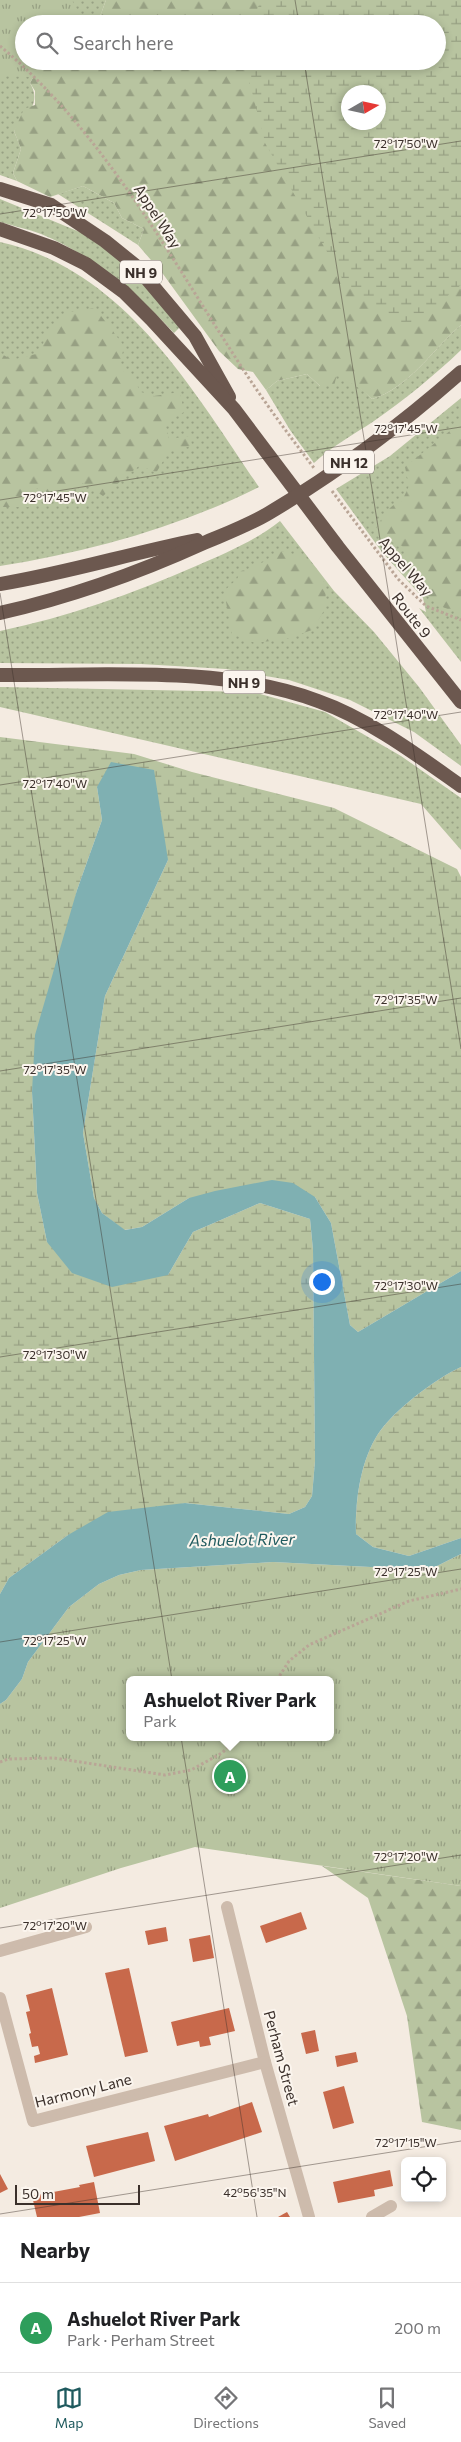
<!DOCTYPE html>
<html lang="en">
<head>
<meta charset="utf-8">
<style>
	body { margin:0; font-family:Commissioner,sans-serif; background:#f2f2f2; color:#202124 }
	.controls { position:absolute; right:15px; bottom:15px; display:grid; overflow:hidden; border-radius:8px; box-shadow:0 2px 8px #0003 }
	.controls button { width:45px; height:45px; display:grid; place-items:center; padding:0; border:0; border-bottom:1px solid #e0e0e0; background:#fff; color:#202124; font:25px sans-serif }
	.compass { position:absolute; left:341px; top:85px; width:45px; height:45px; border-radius:50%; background:#fff; box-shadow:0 2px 8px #0003; rotate:81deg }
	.scale { position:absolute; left:15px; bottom:12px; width:125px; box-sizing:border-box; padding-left:5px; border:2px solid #3b302b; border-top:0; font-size:14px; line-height:18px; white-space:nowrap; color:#3b302b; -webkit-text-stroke:4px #fbf5ee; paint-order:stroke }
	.you { position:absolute; left:321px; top:1281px; width:18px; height:18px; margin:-12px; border:4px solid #fff; border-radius:50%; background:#1a73e8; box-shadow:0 0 0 8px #1a73e833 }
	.badge { display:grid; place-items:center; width:32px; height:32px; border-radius:50%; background:#1f5a5e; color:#fff; font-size:16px; font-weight:700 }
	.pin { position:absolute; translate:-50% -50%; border:2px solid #fff; box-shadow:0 1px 5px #0006 }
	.popup { position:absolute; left:126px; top:1676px; width:208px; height:65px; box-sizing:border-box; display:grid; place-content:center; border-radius:8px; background:#fff; filter:drop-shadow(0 1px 4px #0005); font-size:16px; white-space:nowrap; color:#757577 }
	.popup b { font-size:19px; color:#202124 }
	.popup::after { content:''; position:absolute; left:50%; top:100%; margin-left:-10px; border:10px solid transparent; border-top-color:#fff }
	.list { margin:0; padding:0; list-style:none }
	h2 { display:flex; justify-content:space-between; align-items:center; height:65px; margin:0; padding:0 20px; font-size:21px }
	h2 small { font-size:16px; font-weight:400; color:#757577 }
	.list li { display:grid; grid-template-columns:32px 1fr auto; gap:15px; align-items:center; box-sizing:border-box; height:90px; padding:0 20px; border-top:1px solid #e0e0e0 }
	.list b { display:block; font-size:19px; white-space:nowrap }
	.list p { margin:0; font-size:16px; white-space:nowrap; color:#757577 }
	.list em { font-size:16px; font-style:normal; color:#757577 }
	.icon { flex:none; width:28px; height:28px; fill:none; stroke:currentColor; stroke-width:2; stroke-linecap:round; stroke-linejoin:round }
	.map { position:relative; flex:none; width:461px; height:2217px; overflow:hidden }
	.search { position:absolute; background:#fff; box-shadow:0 2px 8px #0003; left:15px; right:15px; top:15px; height:55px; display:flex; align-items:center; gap:12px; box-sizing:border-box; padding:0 18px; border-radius:28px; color:#757577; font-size:19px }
	.sheet { height:155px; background:#fff }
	nav { display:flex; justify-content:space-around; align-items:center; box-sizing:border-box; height:70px; border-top:1px solid #e0e0e0; background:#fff; font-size:14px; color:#757577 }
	nav a { display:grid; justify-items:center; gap:2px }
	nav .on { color:#1f5a5e }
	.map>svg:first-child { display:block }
</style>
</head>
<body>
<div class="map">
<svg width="461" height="2217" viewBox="0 0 461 2217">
	<defs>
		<pattern id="grass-dots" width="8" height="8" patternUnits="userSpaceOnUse" patternTransform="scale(1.25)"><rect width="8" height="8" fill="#b8c4a0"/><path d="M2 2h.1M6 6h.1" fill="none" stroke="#97a083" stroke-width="1.8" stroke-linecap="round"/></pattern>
		<pattern id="forest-firs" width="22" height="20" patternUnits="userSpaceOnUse" patternTransform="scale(1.25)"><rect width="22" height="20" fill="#b8c4a0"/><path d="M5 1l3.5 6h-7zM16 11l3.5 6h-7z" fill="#97a083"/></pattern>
		<pattern id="wetland-marsh" width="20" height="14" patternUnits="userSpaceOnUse" patternTransform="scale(1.25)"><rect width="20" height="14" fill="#b8c4a0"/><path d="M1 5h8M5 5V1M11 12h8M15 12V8" fill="none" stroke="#97a083"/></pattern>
		<pattern id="park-tufts" width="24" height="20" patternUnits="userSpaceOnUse" patternTransform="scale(1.25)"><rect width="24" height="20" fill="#b8c4a0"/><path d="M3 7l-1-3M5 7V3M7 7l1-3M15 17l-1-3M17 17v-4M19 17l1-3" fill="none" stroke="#97a083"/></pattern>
	</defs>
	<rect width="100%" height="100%" fill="#f4ebe1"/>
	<!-- grass -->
	<g fill="url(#grass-dots)">
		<path d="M0,0H106L98,22L24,24V61H42L30,83C42,103 27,115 14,131L21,149L13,173L17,181L0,175Z"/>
		<path d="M83,186L114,203L122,218L144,229L138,245L58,194Z"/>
		<path d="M0,199L87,235L133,271L180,327L174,333C137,293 92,255 41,234C28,229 13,226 0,222Z"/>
		<path d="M0,242C125,270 192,389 259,487C179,527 89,552 0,566Z"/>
		<path d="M461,325V350C434,376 404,400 374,421C353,435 332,446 314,463L290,430L266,390L277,381L307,374L320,386L337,373L363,390L372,399C409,388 432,350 461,325Z"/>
		<path d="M461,398V662L419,608L426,612L423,598L382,552L336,489L390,456Z"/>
		<path d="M280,521L334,591L374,632L419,687L461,745V766L414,732L350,700L289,680L226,669L141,664L0,663V631C67,617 132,594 196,566C224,554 255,541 280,521Z"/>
		<path d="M0,687L253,692L325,712L401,756L461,798V850L421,804L0,707Z"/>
	</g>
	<!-- forest -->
	<g fill="url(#forest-firs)" fill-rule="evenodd">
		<path d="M106,0H461V325C432,350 409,388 372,399L362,390L337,374L334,386H320L307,374L277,381L266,390L253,372L238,369L219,351L163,274L138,245L144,229L122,218L114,203L83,186L50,197L17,181L13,173L21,149L14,131L24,109L35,105V91L30,83L42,61H437V24H83L88,21L98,22ZM348,92H378V122H348Z"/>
		<path d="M95,308L124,346L119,369L131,375L141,392L154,396L180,392L184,412L165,423L169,439L190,436L192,446L169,451L156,473L140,465L103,496L83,483L67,501L36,488L30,507H0V353L12,360L40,353L48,329L71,312Z"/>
		<path d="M461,422V610C437,614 415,583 402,566L407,554L402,546L378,537L376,529C382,517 389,505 402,501L409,486L405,467Z"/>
		<path d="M281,551L301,556L316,572L326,585L325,609L312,630L286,639L255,643L232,634L224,591L237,579L241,571L255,567Z"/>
		<path d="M322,1866L461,1886V2130L422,2122L407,2016L368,1898Z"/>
	</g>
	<!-- wetland -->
	<g fill="url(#wetland-marsh)" fill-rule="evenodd">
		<path d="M261,0H461V285L411,326L385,316L343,280L265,143L245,64V61H437V24H251ZM378,92V122H348V92Z"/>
		<path d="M0,737L134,754L192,772L334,808L457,869L461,877V1271L358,1332L350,1325L331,1223L315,1197L189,1198L142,1227L124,1230L102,1213L94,1198L83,1133L105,996L168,860L97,787L102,820L77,890L32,1092L37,1193L47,1242L168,1275L193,1232L260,1203L310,1219L313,1250L315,1461L312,1496L305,1507L289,1514L185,1503L68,1535L9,1578L0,1594Z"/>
		<path d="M461,1367V1538L409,1556L373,1547L356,1534C355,1502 360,1462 378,1434C394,1410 435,1379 461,1367Z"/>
	</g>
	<!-- park -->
	<g fill="url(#park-tufts)" fill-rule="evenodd">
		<path d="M0,0H72L85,24H24V61H48L33,77L0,76Z"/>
		<path d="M461,1554V1886L195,1847L121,1868L0,1908V1704L6,1700L22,1679L28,1662L69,1607L99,1584L119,1575L141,1570L273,1562L429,1570ZM130,1680H330V1737H130Z"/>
	</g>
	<!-- water -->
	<path fill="#7fb0b2" d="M111,762L154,770L168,860L105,996L83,1133L94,1198L102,1213L125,1230L142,1227L189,1198L215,1191L272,1180L293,1183L315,1197L331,1223L350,1325L358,1332L461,1271V1367C435,1379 394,1410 378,1434C360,1462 355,1502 356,1534L373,1547L409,1556L461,1538V1554L429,1570L273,1562L141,1570L119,1575L99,1584L69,1607L28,1662L22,1679L6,1700L0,1704V1594L9,1578L68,1535L108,1512L185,1503L289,1514L305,1507L312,1496L315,1461L313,1250L310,1219L260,1203L193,1232L168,1275L112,1287L72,1273L47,1242L37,1193L32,1092L35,1035L77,890L102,820L97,787Z"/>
	<!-- building -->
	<g fill="#c8694b">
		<path d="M301,1912L307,1929L266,1943L260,1926Z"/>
		<path d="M166,1927L168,1941L148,1945L145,1931Z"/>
		<path d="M210,1935L214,1958L193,1962L189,1939Z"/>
		<path d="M129,1968L148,2052L125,2057L105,1973Z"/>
		<path d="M52,1988L68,2055L35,2063L34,2056L40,2054L38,2046L32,2047L29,2034L31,2033L26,2012L30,2011L26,1995Z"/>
		<path d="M229,2008L235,2031L209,2037L211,2045L200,2047L199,2041L177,2046L171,2022Z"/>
		<path d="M315,2030L319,2051L306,2054L301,2033Z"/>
		<path d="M356,2052L358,2062L337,2067L335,2056Z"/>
		<path d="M344,2086L354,2123L333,2129L323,2092Z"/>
		<path d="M252,2102L262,2132L175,2161L164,2126L208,2114L209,2117Z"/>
		<path d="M148,2132L155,2161L94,2177L86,2146Z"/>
		<path d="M390,2170L393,2186L374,2190L375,2196L338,2203L333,2182Z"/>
		<path d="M0,2174L8,2189L0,2193Z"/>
		<path d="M94,2182L100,2213L79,2217H37L32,2196L80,2187L79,2185Z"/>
		<path d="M287,2212L290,2217H278Z"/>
	</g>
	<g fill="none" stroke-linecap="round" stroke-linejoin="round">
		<!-- path -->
		<g stroke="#b9a596" stroke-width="3" stroke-dasharray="2.5 2.5" stroke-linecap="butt">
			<path d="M0,46C103,132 167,252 239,363C262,399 288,434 314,468"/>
			<path d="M332,491L398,579L426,606L461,620"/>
			<path d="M277,1680L289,1661L309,1645L409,1601L461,1589"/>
			<path d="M0,1762L8,1759L54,1758L165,1775L191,1770L222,1753L238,1737"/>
		</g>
		<!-- minor -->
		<g stroke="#cdbbac" stroke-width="12">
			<path d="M227,1907L265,2062L309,2217"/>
			<path d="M0,1951L86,1927"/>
			<path d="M0,1998L33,2121L265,2062"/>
			<path d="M372,2217L391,2206"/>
		</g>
		<!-- trunk -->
		<g stroke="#6c584f" stroke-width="14">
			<path d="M0,189L51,205L105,241L136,266L195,336L229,397"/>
			<path d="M0,229L54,248L86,264L124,292L151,319L234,409L338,547L461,702"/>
			<path d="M0,584C67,573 131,553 197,540"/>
			<path d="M0,613C71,597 138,573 204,543C225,534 249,525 269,513C338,472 401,425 461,372"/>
			<path d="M0,675C103,676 221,665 318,701C369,719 417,755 461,786"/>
		</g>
	</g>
	<!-- ticks -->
	<path fill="none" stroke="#3b302b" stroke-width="1" stroke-opacity="0.45" d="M295,0L299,24M304,61L461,1049M0,214L461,141M0,500L461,427M0,593L257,2217M0,785L461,712M0,1071L461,998M0,1357L461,1284M0,1642L461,1569M0,1928L461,1855M0,2214L461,2141"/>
	<g text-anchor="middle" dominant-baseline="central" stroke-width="4" stroke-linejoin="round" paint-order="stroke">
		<!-- shield labels -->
		<g fill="#fbf5ee" stroke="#756b66" stroke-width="1">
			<rect x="120" y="260.5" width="42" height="23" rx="4"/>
			<rect x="324" y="450.5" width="50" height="23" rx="4"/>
			<rect x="223" y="670.5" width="42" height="23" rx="4"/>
		</g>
		<g font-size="14" font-weight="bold" fill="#3b302b">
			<text x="141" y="272">NH 9</text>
			<text x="349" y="462">NH 12</text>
			<text x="244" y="682">NH 9</text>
		</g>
		<!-- street labels -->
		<g font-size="15" fill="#3b302b" stroke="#fbf5ee">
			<text transform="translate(158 216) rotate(57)">Appel Way</text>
			<text transform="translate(406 566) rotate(49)">Appel Way</text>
			<text transform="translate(412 615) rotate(52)">Route 9</text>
			<text transform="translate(282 2058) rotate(75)">Perham Street</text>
			<text transform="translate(83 2090) rotate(-14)">Harmony Lane</text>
		</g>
		<!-- water labels -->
		<g font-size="16" font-style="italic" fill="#1f5a5e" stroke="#fbf5ee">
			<text transform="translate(242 1539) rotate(-1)">Ashuelot River</text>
		</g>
	</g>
	<g font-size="12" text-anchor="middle" fill="#3b302b" stroke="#fbf5ee" stroke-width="4" stroke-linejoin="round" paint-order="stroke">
		<text x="406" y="148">72°17'50"W</text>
		<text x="55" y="217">72°17'50"W</text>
		<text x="406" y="433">72°17'45"W</text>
		<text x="55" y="502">72°17'45"W</text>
		<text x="406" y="719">72°17'40"W</text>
		<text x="55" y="788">72°17'40"W</text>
		<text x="406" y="1004">72°17'35"W</text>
		<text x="55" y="1074">72°17'35"W</text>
		<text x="406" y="1290">72°17'30"W</text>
		<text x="55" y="1359">72°17'30"W</text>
		<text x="406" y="1576">72°17'25"W</text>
		<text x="55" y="1645">72°17'25"W</text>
		<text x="406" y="1861">72°17'20"W</text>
		<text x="55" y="1930">72°17'20"W</text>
		<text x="406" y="2147">72°17'15"W</text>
		<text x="255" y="2197">42°56'35"N</text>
	</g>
</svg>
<div class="controls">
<button><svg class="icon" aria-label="locate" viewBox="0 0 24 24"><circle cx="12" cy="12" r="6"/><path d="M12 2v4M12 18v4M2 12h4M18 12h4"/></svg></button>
</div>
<svg class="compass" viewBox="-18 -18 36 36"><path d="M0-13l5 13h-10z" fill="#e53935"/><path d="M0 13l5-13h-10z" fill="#757577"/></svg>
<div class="scale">50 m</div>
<div class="you"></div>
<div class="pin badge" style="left:230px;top:1776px;background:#2e9e5b">A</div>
<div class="popup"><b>Ashuelot River Park</b>Park</div>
<div class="search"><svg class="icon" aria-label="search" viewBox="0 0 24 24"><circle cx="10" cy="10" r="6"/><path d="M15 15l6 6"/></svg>Search here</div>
</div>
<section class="sheet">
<h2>Nearby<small></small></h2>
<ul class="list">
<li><span class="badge" style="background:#2e9e5b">A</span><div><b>Ashuelot River Park</b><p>Park · Perham Street</p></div><em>200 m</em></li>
</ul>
</section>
<nav>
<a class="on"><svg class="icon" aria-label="map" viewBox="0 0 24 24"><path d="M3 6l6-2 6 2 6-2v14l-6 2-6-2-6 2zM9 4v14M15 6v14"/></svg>Map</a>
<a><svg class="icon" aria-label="directions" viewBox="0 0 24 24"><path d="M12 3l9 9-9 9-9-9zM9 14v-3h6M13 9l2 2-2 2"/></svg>Directions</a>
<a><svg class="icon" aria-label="saved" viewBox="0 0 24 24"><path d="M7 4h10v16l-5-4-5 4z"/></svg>Saved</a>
</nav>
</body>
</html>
